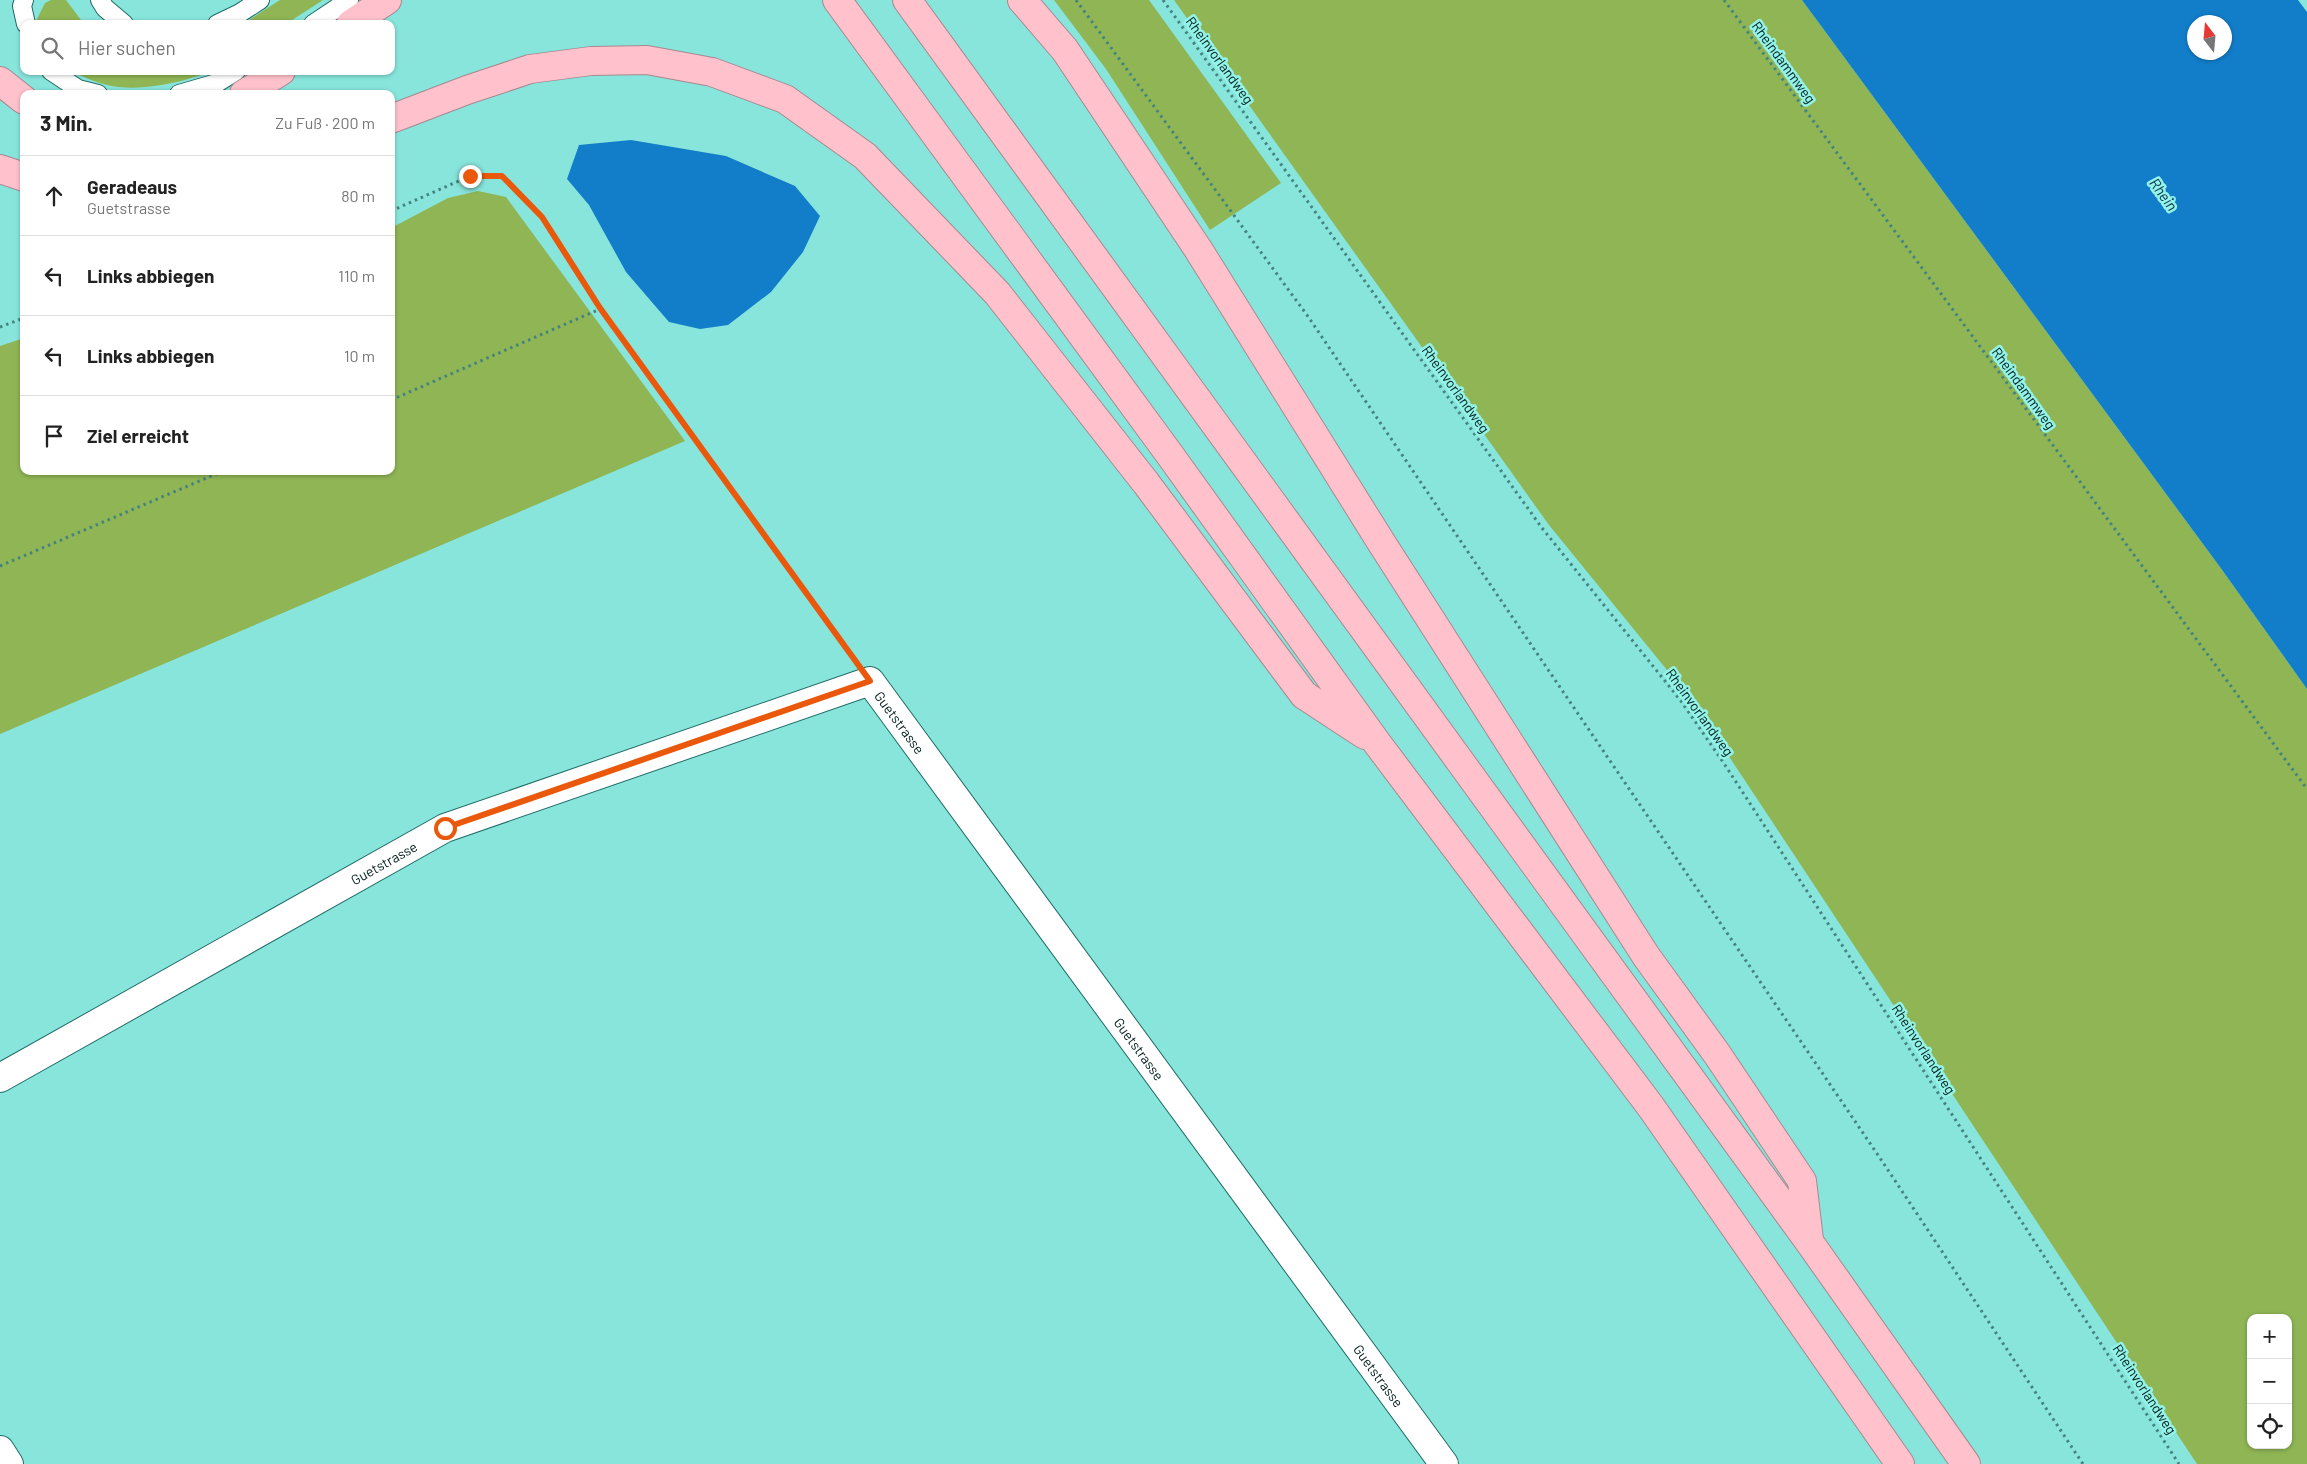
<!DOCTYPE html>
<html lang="de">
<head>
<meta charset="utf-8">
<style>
	body { margin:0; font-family:Barlow,sans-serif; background:#f2f2f2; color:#222 }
	.controls { position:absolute; right:15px; bottom:15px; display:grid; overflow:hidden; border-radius:10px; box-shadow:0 1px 4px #0004 }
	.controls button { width:45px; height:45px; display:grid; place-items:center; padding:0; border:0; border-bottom:1px solid #e0e0e0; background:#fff; color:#222; font:25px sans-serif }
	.compass { position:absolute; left:2187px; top:15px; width:45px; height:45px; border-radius:50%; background:#fff; box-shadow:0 1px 4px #0004; rotate:344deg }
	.stop { position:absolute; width:15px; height:15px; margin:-11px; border:4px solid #ea580c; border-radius:50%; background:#fff }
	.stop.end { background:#ea580c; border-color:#fff; box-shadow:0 1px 5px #0008 }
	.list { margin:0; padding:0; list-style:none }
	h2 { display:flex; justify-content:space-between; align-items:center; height:65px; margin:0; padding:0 20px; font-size:21px }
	h2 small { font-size:16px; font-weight:400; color:#767676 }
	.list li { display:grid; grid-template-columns:32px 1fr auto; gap:15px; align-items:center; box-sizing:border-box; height:80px; padding:0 20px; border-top:1px solid #e0e0e0 }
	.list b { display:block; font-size:19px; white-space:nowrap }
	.list p { margin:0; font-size:16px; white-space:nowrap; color:#767676 }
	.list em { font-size:16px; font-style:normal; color:#767676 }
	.icon { flex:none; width:28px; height:28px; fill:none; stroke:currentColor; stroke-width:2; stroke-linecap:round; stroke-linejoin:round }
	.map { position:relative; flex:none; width:2307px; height:1464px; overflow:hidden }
	.search { position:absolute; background:#fff; box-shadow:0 1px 4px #0004; left:20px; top:20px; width:375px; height:55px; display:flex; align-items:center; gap:12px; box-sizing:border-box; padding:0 18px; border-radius:10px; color:#767676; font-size:19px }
	.panel { position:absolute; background:#fff; box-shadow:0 1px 4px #0004; left:20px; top:90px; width:375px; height:385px; border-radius:10px }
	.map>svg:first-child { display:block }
</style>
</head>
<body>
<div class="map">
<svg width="2307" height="1464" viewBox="0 0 2307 1464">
	<rect width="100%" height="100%" fill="#87e5dc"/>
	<!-- green -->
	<g fill="#8fb555" fill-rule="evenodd">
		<path d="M51,0H66L84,24H36V21L45,3Z"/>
		<path d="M280,0H323L286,24H243Z"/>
		<path d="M1054,0H1149L1281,183L1210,230L1106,69Z"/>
		<path d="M1174,0H1802L2220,567L2307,689V1464H2197L1693,702L1549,525ZM2251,1318H2288V1445H2251Z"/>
		<path d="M71,71H212C183,82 150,90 119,87C103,86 86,78 71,71Z"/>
		<path d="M478,191L506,197L685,441L0,734V346L24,338V471H391V228L448,198Z"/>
	</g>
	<!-- water -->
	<g fill="#127dc9" fill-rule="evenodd">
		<path d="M1802,0H2298L2307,12V689L2220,567ZM2194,22H2224V52H2194Z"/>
		<path d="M631,140L726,156L795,186L820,216L803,252L771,292L728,325L700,329L669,322L626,272L589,205L567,179L579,145Z"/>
	</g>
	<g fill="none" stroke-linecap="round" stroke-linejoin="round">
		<!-- lane casing -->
		<g stroke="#216c66" stroke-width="20">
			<g id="lane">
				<path d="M24,0L22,6L26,24"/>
				<path d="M100,0L105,8L124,24"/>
				<path d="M217,24L240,13L260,0"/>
				<path d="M313,24L349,0"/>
				<path d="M51,71L78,89L98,94"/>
				<path d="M179,94L217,83L236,71"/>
			</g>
		</g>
		<!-- street casing -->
		<g stroke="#216c66" stroke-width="30">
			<g id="street">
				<path id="s1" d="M0,1078L445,828L870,681L1444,1464"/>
				<path d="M0,1450L9,1464"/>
			</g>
		</g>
		<!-- highway casing -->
		<g stroke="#a6898f" stroke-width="30">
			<g id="highway">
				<path d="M837,0L1170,455L1377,743L1651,1107L1900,1464"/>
				<path d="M907,0L1810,1243L1966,1464"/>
				<path d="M1022,0L1065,50L1198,249L1381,542L1646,956L1717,1054L1802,1181L1809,1240"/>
				<path d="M351,24L387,0"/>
				<path d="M0,81L24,100"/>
				<path d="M244,94L281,71"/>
				<path d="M391,119L467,90L530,69L591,61L647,60L712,72L785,99L865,156L997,293L1146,483L1304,695L1365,735"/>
				<path d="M0,169L24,177"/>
			</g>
		</g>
		<!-- path -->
		<g stroke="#45847e" stroke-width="3" stroke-dasharray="2.5 4" stroke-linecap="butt">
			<path d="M1076,0L1307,315L1880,1158L2083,1464"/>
			<path d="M1163,0L1542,528L1681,701L1725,765L2179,1464"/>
			<path d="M1724,0L2307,789"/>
			<path d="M391,211L470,176H502L542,217L600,309"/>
			<path d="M0,327L24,318"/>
			<path d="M391,400L600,309L849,652"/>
			<path d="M0,566L223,471"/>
		</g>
		<!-- lane -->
		<use href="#lane" stroke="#fff" stroke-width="18"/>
		<!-- street -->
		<use href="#street" stroke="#fff" stroke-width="28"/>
		<!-- highway -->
		<use href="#highway" stroke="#ffc2cd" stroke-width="28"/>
	</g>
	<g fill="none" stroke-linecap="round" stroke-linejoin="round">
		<!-- route -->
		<path stroke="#ea580c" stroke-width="6" d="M445,828L870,681L600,308L542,217L502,176H470"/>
	</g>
	<g text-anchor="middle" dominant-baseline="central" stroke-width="5" stroke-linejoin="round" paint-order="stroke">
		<!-- street labels -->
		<g font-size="14" fill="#011e1c" stroke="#94f3e9">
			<text transform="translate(1220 60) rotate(54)">Rheinvorlandweg</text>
			<text transform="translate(1784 62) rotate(54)">Rheindammweg</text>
			<text transform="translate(2024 388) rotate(54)">Rheindammweg</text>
			<text transform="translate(1456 389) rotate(54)">Rheinvorlandweg</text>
			<text transform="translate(1700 712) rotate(54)">Rheinvorlandweg</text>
			<text stroke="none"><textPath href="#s1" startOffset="1011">Guetstrasse</textPath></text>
			<text stroke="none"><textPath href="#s1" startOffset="440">Guetstrasse</textPath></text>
			<text stroke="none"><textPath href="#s1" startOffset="1416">Guetstrasse</textPath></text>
			<text transform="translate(1924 1049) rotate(57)">Rheinvorlandweg</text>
			<text stroke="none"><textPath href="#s1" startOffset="1821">Guetstrasse</textPath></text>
			<text transform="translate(2145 1389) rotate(57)">Rheinvorlandweg</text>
		</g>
		<!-- water labels -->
		<g font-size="15" font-style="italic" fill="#0a3150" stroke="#94f3e9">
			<text transform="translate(2164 194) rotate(54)">Rhein</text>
		</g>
	</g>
</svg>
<div class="controls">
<button>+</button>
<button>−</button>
<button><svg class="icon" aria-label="locate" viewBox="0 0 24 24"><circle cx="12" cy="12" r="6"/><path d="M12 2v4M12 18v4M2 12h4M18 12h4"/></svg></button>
</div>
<svg class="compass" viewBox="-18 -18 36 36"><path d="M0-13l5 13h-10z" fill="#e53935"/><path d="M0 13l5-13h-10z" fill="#767676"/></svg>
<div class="stop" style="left:445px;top:828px"></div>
<div class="stop end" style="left:470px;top:176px"></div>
<div class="search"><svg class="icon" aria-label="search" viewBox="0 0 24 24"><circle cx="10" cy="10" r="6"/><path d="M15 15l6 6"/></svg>Hier suchen</div>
<section class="panel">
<h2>3 Min.<small>Zu Fuß · 200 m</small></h2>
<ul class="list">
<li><svg class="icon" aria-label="ahead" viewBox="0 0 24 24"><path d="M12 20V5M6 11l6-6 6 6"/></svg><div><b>Geradeaus</b><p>Guetstrasse</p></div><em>80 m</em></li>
<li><svg class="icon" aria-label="left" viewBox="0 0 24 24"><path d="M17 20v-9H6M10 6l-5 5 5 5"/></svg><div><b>Links abbiegen</b></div><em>110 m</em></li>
<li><svg class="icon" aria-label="left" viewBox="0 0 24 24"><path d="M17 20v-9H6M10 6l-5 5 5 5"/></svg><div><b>Links abbiegen</b></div><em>10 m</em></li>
<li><svg class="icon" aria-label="arrive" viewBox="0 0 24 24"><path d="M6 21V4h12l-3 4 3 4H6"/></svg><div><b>Ziel erreicht</b></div></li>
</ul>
</section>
</div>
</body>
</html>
